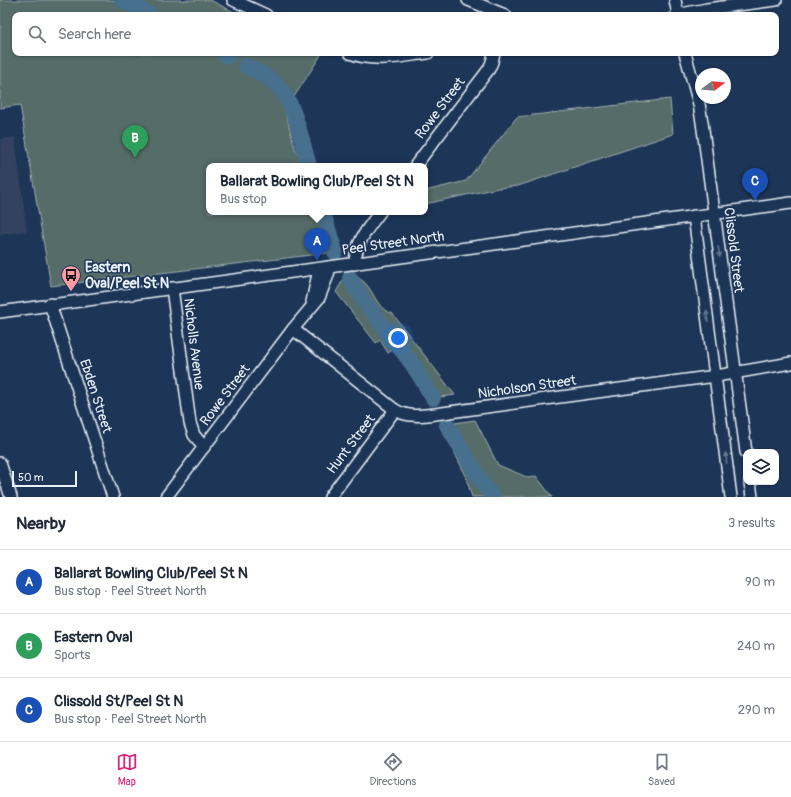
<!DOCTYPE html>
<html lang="en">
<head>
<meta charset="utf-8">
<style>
	body { margin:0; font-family:Pangolin,sans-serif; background:#f2f2f3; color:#1f2937 }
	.controls { position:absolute; right:12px; bottom:12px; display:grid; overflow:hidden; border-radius:8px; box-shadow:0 1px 3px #0004 }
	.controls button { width:36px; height:36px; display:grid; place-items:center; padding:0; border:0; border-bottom:1px solid #e0e1e3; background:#fff; color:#1f2937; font:20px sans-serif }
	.compass { position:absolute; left:695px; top:68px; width:36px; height:36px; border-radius:50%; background:#fff; box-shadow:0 1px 3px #0004; rotate:74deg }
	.scale { position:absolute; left:12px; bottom:10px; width:65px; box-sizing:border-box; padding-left:4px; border:2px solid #e8f1f8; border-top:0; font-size:11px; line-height:14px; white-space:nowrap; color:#e8f1f8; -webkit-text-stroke:3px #1d3557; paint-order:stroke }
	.you { position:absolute; left:398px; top:338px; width:14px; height:14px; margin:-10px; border:3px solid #fff; border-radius:50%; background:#1a73e8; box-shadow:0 0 0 6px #1a73e833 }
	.badge { display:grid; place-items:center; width:26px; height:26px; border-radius:50%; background:#db2777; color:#fff; font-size:13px; font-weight:700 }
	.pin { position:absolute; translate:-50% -33px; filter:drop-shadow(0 1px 2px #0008) }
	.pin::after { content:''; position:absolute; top:21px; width:14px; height:12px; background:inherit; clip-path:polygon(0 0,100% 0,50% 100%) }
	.popup { position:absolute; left:206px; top:163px; width:222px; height:52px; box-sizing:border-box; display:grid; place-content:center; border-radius:8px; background:#fff; filter:drop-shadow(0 1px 3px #0005); font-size:13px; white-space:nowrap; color:#747a83 }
	.popup b { font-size:15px; color:#1f2937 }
	.popup::after { content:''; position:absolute; left:50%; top:100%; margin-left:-8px; border:8px solid transparent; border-top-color:#fff }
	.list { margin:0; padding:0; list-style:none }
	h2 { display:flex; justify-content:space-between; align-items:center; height:52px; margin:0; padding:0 16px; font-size:17px }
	h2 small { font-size:13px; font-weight:400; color:#747a83 }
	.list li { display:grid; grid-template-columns:26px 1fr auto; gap:12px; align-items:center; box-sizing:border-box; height:64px; padding:0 16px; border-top:1px solid #e0e1e3 }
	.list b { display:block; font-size:15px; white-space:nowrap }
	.list p { margin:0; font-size:13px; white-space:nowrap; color:#747a83 }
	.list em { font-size:13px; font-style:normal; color:#747a83 }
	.icon { flex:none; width:22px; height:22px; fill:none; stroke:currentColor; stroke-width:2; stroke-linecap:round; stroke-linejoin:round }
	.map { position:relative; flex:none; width:791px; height:497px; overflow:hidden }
	.search { position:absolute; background:#fff; box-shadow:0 1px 3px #0004; left:12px; right:12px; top:12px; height:44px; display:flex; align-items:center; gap:10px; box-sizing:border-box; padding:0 14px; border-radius:8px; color:#747a83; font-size:15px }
	.sheet { height:244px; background:#fff }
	nav { display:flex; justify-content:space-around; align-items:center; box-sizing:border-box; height:56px; border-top:1px solid #e0e1e3; background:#fff; font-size:11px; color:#747a83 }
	nav a { display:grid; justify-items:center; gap:2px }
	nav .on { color:#db2777 }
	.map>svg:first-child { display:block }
</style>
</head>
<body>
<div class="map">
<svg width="791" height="497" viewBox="0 0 791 497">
	<rect width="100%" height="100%" fill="#1d3557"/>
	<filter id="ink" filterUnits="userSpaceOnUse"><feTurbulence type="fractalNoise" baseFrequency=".025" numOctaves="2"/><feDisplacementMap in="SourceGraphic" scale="8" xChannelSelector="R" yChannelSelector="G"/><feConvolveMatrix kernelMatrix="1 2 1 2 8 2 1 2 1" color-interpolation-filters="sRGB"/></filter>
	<g filter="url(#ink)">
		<!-- built -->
		<path fill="#324260" d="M15,137L27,231L0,235V139Z"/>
		<!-- green -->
		<g fill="#576c67" stroke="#a0aeb0">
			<path d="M0,0H210L240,15H15V53H317L321,55L285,111L296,152H298L302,166H209V212H316L328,253L51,286L20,105L0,108Z"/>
			<path d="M670,99L673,134L518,186L498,188L425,204V191L466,181L517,117Z"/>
			<path d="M353,275C356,277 361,279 364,282C374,291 378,311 392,313L455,395L426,399L394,349L388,353L380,340L376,343L336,292L343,280Z"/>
			<path d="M475,420L498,465L529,478L536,476L552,497H472L465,474L441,425Z"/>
		</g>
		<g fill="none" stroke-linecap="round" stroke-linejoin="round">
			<!-- river -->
			<g stroke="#46708e" stroke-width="16">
				<path d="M122,0L150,15"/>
				<path d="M225,55L228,56"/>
				<path d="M246,66C257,71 268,77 277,85C295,103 302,142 309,166"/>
				<path d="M323,212L335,252"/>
				<path d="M350,278L364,301L414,366L433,398"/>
				<path d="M447,425L481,481L493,497"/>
			</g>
			<!-- street casing -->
			<g stroke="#e8f1f8" stroke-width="14">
				<g id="street">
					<path d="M233,0L266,15"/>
					<path d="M468,0L505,15"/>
					<path d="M675,0L678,15"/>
					<path d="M676,15L707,9L776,0"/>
					<path d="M350,53C374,63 402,56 428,53"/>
					<path d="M685,53L699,104L702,122L746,452"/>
					<path d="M415,166L489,69L492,62L494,53"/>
					<path d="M694,216L731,497"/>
					<path d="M355,264C355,243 368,228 380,212"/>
					<path d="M172,288L190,423L194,435L204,447"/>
					<path d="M312,302L319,269"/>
					<path d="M50,304L113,497"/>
					<path d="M0,312L336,266L791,203"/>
					<path d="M293,329L395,410C407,417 421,416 435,414L716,376L791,363"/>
					<path d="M0,463L11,497"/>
					<path d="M750,482L752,497"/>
					<path d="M166,497L293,329L319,298L328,275L330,267"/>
					<path d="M330,497L395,410"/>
				</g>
			</g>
			<!-- street -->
			<use href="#street" stroke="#1d3557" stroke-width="11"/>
		</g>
		<!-- one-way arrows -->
		<defs><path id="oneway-solid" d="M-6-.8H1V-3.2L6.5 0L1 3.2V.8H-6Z"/></defs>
		<g fill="#64778f">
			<use href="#oneway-solid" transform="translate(719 252) rotate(82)"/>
			<use href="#oneway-solid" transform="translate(707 316) rotate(-98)"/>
			<use href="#oneway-solid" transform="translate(726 458) rotate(-97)"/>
		</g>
	</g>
	<!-- icons -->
	<defs>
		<g id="bus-pin" transform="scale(1)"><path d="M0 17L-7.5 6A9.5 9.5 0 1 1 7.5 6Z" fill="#ff9aa2" stroke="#1d3557"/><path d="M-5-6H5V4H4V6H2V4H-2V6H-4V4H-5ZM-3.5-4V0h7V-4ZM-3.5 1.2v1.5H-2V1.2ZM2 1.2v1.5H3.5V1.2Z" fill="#111"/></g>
	</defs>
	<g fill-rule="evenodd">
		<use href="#bus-pin" x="71" y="275"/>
	</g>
	<g text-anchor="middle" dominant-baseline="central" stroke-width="3" stroke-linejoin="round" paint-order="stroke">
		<!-- street labels -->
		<g font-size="14" fill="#e8f1f8" stroke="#1d3557">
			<text transform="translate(440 108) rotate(-53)">Rowe Street</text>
			<text transform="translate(393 243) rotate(-8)">Peel Street North</text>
			<text transform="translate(734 250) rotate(83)">Clissold Street</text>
			<text transform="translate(194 344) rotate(83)">Nicholls Avenue</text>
			<text transform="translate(527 387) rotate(-8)">Nicholson Street</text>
			<text transform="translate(225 395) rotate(-53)">Rowe Street</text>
			<text transform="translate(96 396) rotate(72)">Ebden Street</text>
			<text transform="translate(351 444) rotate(-53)">Hunt Street</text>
		</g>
		<!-- poi labels -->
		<g font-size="14" font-weight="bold" fill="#e8f1f8" stroke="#1d3557" text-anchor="start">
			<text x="85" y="267">Eastern<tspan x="85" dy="16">Oval/Peel St N</tspan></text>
		</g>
	</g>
</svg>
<div class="controls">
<button><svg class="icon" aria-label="layers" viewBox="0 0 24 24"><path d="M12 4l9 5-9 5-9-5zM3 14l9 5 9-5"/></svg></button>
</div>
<svg class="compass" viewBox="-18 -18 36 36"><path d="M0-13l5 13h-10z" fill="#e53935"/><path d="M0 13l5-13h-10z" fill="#747a83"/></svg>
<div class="scale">50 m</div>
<div class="you"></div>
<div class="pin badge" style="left:317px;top:261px;background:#1a4fb4">A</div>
<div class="popup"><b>Ballarat Bowling Club/Peel St N</b>Bus stop</div>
<div class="pin badge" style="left:135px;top:158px;background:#2e9e5b">B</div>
<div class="pin badge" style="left:755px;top:201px;background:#1a4fb4">C</div>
<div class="search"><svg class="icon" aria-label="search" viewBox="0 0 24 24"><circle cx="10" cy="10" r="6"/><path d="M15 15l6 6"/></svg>Search here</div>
</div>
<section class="sheet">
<h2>Nearby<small>3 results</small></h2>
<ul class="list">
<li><span class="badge" style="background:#1a4fb4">A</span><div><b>Ballarat Bowling Club/Peel St N</b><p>Bus stop · Peel Street North</p></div><em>90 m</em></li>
<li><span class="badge" style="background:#2e9e5b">B</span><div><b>Eastern Oval</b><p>Sports</p></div><em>240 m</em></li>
<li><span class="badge" style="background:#1a4fb4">C</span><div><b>Clissold St/Peel St N</b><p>Bus stop · Peel Street North</p></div><em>290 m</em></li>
</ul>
</section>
<nav>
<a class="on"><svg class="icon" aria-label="map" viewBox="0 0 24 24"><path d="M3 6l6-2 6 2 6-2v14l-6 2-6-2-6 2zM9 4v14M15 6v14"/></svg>Map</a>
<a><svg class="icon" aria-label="directions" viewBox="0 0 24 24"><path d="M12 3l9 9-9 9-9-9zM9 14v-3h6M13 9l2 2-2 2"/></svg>Directions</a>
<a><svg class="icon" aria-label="saved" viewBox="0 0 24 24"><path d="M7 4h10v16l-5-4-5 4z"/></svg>Saved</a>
</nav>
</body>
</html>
